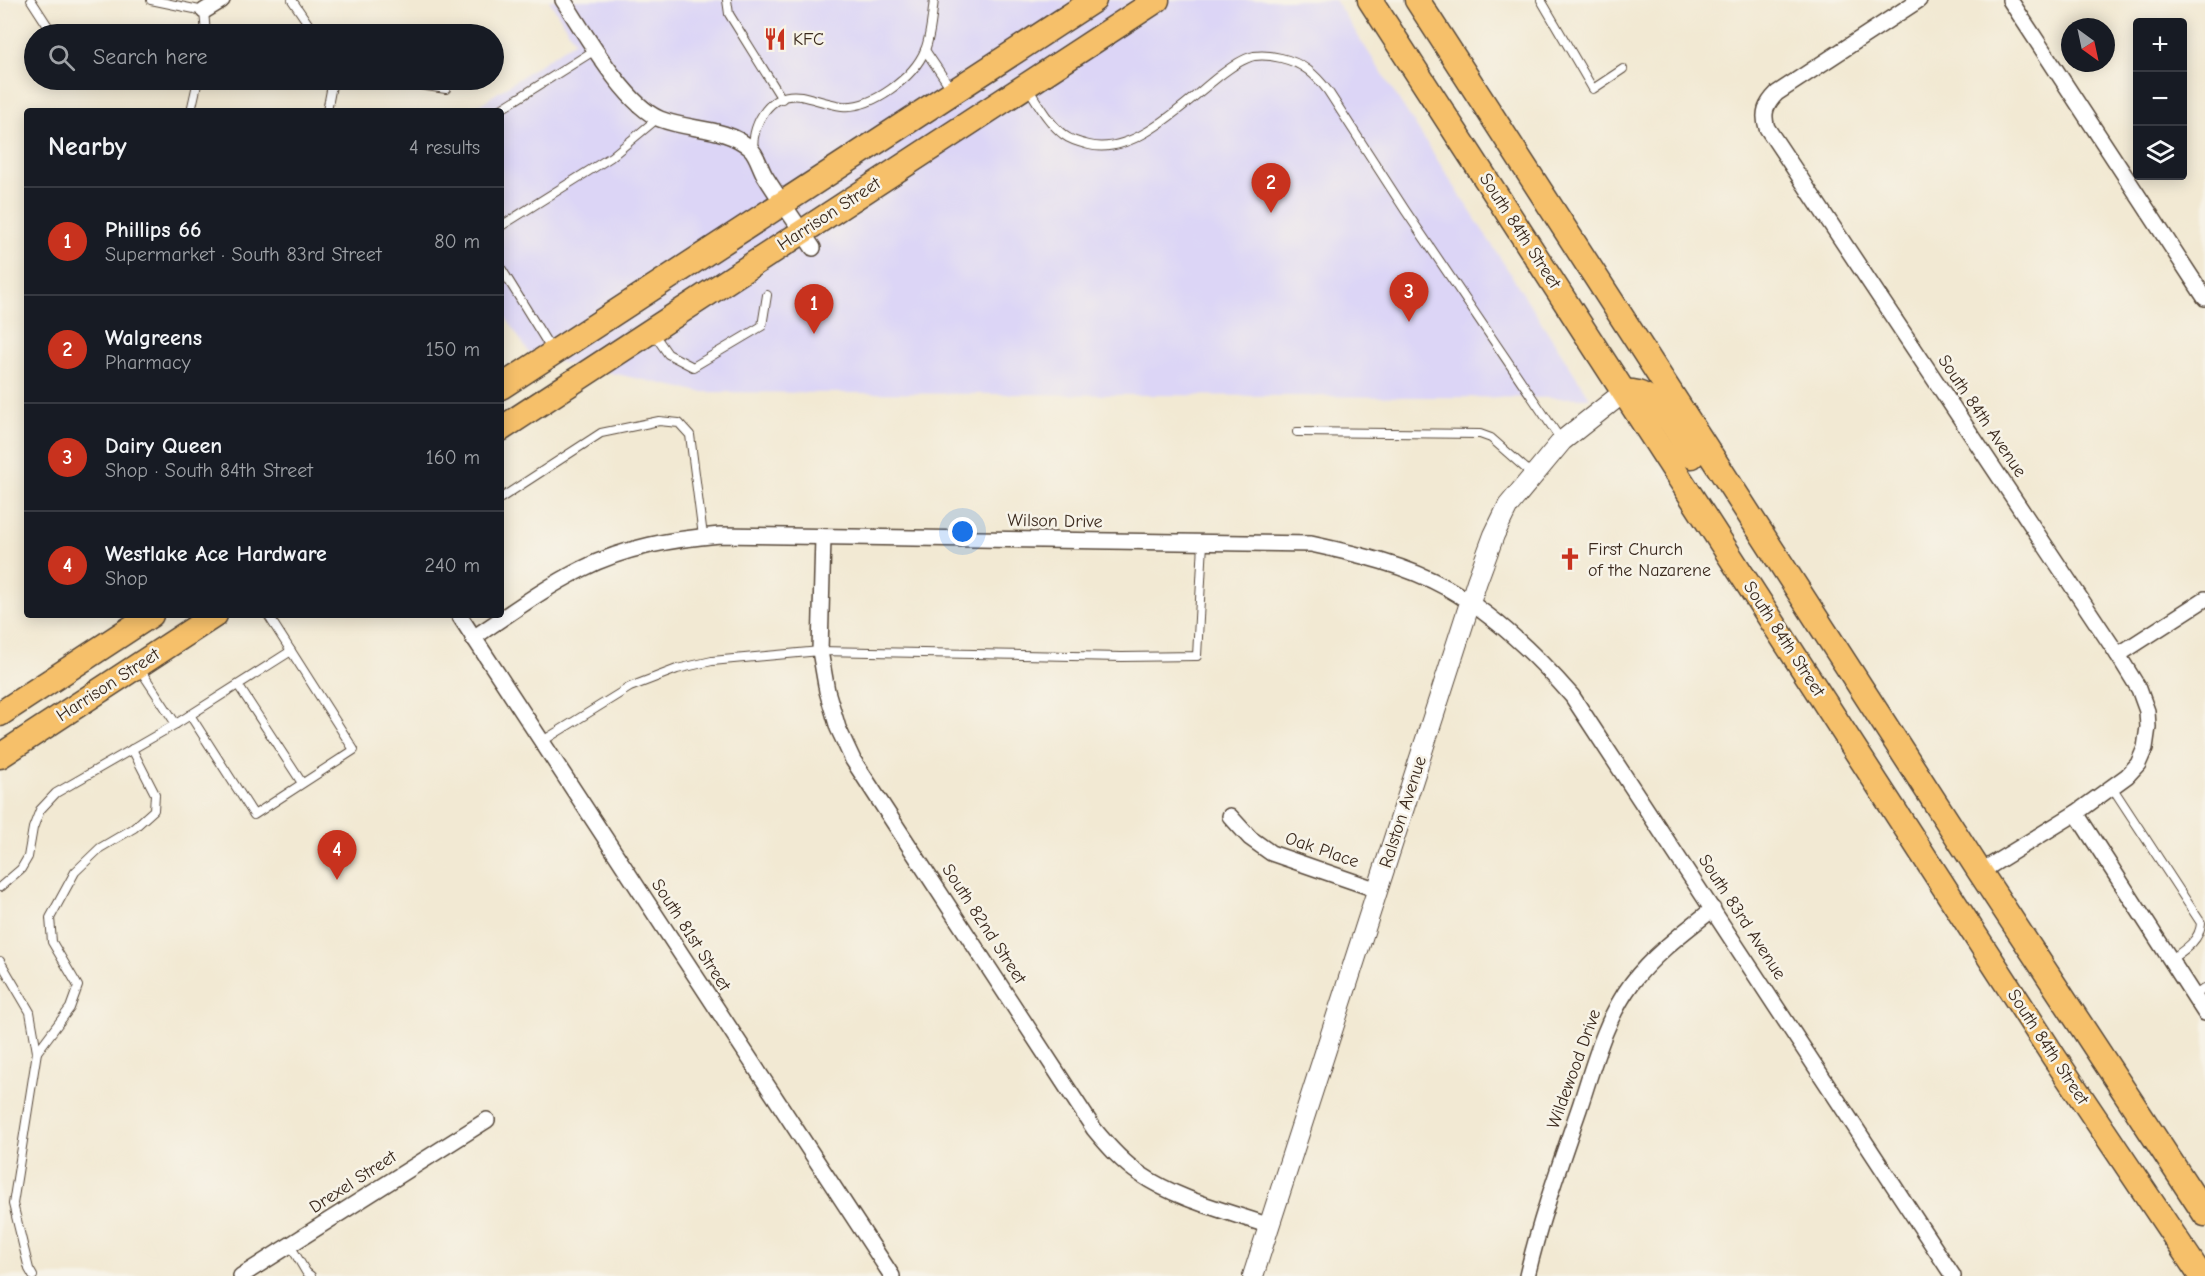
<!DOCTYPE html>
<html lang="en">
<head>
<meta charset="utf-8">
<style>
	body { margin:0; font-family:"Comic Neue",sans-serif; background:#20242c; color:#f1f3f6 }
	.controls { position:absolute; right:18px; top:18px; display:grid; overflow:hidden; border-radius:6px; box-shadow:0 3px 15px #0003 }
	.controls button { width:54px; height:54px; display:grid; place-items:center; padding:0; border:0; border-bottom:2px solid #363941; background:#171b24; color:#f1f3f6; font:30px sans-serif }
	.compass { position:absolute; left:2061px; top:18px; width:54px; height:54px; border-radius:50%; background:#171b24; box-shadow:0 3px 15px #0003; rotate:147deg }
	.you { position:absolute; left:963px; top:532px; width:21px; height:21px; margin:-15px; border:4px solid #fff; border-radius:50%; background:#1a73e8; box-shadow:0 0 0 9px #1a73e833 }
	.badge { display:grid; place-items:center; width:39px; height:39px; border-radius:50%; background:#c8321e; color:#fff; font-size:20px; font-weight:700 }
	.pin { position:absolute; translate:-50% -50px; filter:drop-shadow(0 2px 3px #0008) }
	.pin::after { content:''; position:absolute; top:32px; width:21px; height:18px; background:inherit; clip-path:polygon(0 0,100% 0,50% 100%) }
	.list { margin:0; padding:0; list-style:none }
	h2 { display:flex; justify-content:space-between; align-items:center; height:78px; margin:0; padding:0 24px; font-size:26px }
	h2 small { font-size:20px; font-weight:400; color:#9ea1a6 }
	.list li { display:grid; grid-template-columns:39px 1fr auto; gap:18px; align-items:center; box-sizing:border-box; height:108px; padding:0 24px; border-top:2px solid #363941 }
	.list b { display:block; font-size:22px; white-space:nowrap }
	.list p { margin:0; font-size:20px; white-space:nowrap; color:#9ea1a6 }
	.list em { font-size:20px; font-style:normal; color:#9ea1a6 }
	.icon { flex:none; width:33px; height:33px; fill:none; stroke:currentColor; stroke-width:2; stroke-linecap:round; stroke-linejoin:round }
	.map { position:relative; flex:none; width:2205px; height:1276px; overflow:hidden }
	.search { position:absolute; background:#171b24; box-shadow:0 3px 15px #0003; left:24px; top:24px; width:480px; height:66px; display:flex; align-items:center; gap:15px; box-sizing:border-box; padding:0 21px; border-radius:33px; color:#9ea1a6; font-size:22px }
	.panel { position:absolute; background:#171b24; box-shadow:0 3px 15px #0003; left:24px; top:108px; width:480px; height:510px; border-radius:6px }
	.map>svg:first-child { display:block }
</style>
</head>
<body>
<div class="map">
<svg width="2205" height="1276" viewBox="0 0 2205 1276">
	<rect width="100%" height="100%" fill="#f7f3e8"/>
	<filter id="ink" filterUnits="userSpaceOnUse"><feTurbulence type="fractalNoise" baseFrequency=".0167" numOctaves="2"/><feDisplacementMap in="SourceGraphic" scale="12" xChannelSelector="R" yChannelSelector="G"/><feConvolveMatrix kernelMatrix="1 2 1 2 8 2 1 2 1" color-interpolation-filters="sRGB"/></filter>
	<filter id="wash" filterUnits="userSpaceOnUse"><feTurbulence type="fractalNoise" baseFrequency=".008" numOctaves="4" result="noise"/><feDisplacementMap in="SourceGraphic" scale="24" xChannelSelector="R" yChannelSelector="G"/><feGaussianBlur stdDeviation="1.35" result="paint"/><feColorMatrix in="noise" values="0 0 0 0 0 0 0 0 0 0 0 0 0 0 0 0 0 1.4 0 .05"/><feComposite in="paint" operator="in"/></filter>
	<g filter="url(#wash)">
		<rect width="100%" height="100%" fill="#f2e9d3"/>
		<!-- built -->
		<path fill="#dcd5f6" d="M549,0H1335L1590,398L701,392L531,356L501,310V111H470L575,41Z"/>
	</g>
	<g filter="url(#ink)">
		<g fill="none" stroke-linecap="round" stroke-linejoin="round">
			<!-- service casing -->
			<g stroke="#564739" stroke-width="10">
				<g id="service">
					<path d="M31,0L53,34"/>
					<path d="M151,0L204,11L206,34"/>
					<path d="M292,0L315,34"/>
					<path d="M727,0L729,14L782,99"/>
					<path d="M1541,0L1593,89L1623,69"/>
					<path d="M925,50L952,90"/>
					<path d="M388,80L446,89"/>
					<path d="M1028,88C1038,103 1048,123 1064,135C1070,140 1081,143 1089,145C1134,156 1185,103 1218,77C1229,69 1241,59 1254,56C1262,55 1273,56 1281,58C1303,63 1315,74 1328,91L1405,210L1561,440"/>
					<path d="M191,111L198,80"/>
					<path d="M327,111L333,80"/>
					<path d="M498,111L595,50"/>
					<path d="M753,149C753,122 770,91 801,96C815,99 828,104 842,106C872,109 914,77 925,50C931,35 932,15 934,0"/>
					<path d="M501,226L611,157L658,118"/>
					<path d="M501,268L551,349"/>
					<path d="M654,334L668,354L693,367L762,326L767,295"/>
					<path d="M1297,432L1480,434L1491,438L1533,475"/>
					<path d="M501,498L601,433L659,421L679,423L690,435L703,536"/>
					<path d="M139,668L176,724"/>
					<path d="M238,685L302,783"/>
					<path d="M190,715L254,815L354,750L291,651"/>
					<path d="M541,742L630,687L677,669L712,661L820,651L1122,657L1197,656L1203,543"/>
					<path d="M2112,787L2201,923C2200,941 2184,950 2170,960"/>
					<path d="M0,887L21,869L28,857L33,828L40,810L56,793L176,724L291,651L268,615"/>
					<path d="M0,961L30,1012L37,1052L13,1204L29,1269L33,1276"/>
					<path d="M2194,996L2205,988"/>
					<path d="M37,1052L70,1008L78,986L52,942L50,918L75,872L100,848L134,828L154,810L155,794L132,749"/>
					<path d="M290,1245L306,1272L311,1276"/>
				</g>
			</g>
			<!-- minor casing -->
			<g stroke="#564739" stroke-width="18">
				<g id="minor">
					<path d="M563,0C585,33 624,104 660,119C690,131 725,126 750,148C757,154 760,168 765,176C780,200 797,224 813,248"/>
					<path d="M1919,0L1777,93C1766,104 1762,113 1767,128L2118,655L2139,689L2147,711L2148,727L2145,748L2138,764L2127,776L2076,813L1980,872"/>
					<path d="M2010,0L2205,298"/>
					<path d="M204,11L222,0"/>
					<path d="M823,537L820,651L827,691L838,728L853,760L1094,1129C1108,1146 1122,1162 1140,1174C1178,1200 1227,1211 1270,1226"/>
					<path d="M459,615L892,1276"/>
					<path d="M473,638C509,614 544,588 582,569C625,547 673,539 720,535L1311,544C1357,554 1406,565 1447,588C1493,614 1537,656 1572,696L1953,1276"/>
					<path d="M2118,655L2205,599"/>
					<path d="M2076,813L2205,1013"/>
					<path d="M1230,816L1250,838L1271,853L1378,890"/>
					<path d="M241,1276L487,1120"/>
					<path d="M1527,1276C1540,1220 1560,1164 1579,1109C1593,1067 1605,1019 1632,983C1654,954 1684,932 1713,909"/>
				</g>
			</g>
			<!-- tertiary casing -->
			<g stroke="#564739" stroke-width="22">
				<path id="tertiary" d="M1253,1276L1477,581L1494,535L1508,506L1562,441L1624,392"/>
			</g>
			<!-- primary casing -->
			<g stroke="#564739" stroke-width="27">
				<g id="primary">
					<path d="M1370,0L2054,1057L2201,1276"/>
					<path d="M1417,0L1980,872L2205,1214"/>
					<path d="M501,387L1094,0"/>
					<path d="M1624,392C1657,388 1677,432 1692,456"/>
					<path d="M501,429L1157,0"/>
					<path d="M0,714L151,615"/>
					<path d="M0,756L215,615"/>
				</g>
			</g>
			<!-- service -->
			<use href="#service" stroke="#fff" stroke-width="8"/>
			<!-- minor -->
			<use href="#minor" stroke="#fff" stroke-width="15"/>
			<!-- tertiary -->
			<use href="#tertiary" stroke="#fff" stroke-width="20"/>
			<!-- primary -->
			<use href="#primary" stroke="#f6c06b" stroke-width="24"/>
		</g>
	</g>
	<!-- icons -->
	<defs>
		<g id="restaurant-bare" transform="scale(1.8)"><path d="M-5-6h1v4h1v-4h1v4h1v-4h1v5L-1.5 .5V6h-2V.5L-5-1ZM5-6V6H3V1.5H1.5Q1.5-4 5-6Z" fill="#c8321e" stroke="#f7f3e8" stroke-width="2.5" paint-order="stroke"/></g>
		<g id="church-bare" transform="scale(1.8)"><path d="M-1.2-6h2.4v3.5h3.3v2.4h-3.3V6h-2.4V-.1h-3.3v-2.4h3.3Z" fill="#c8321e" stroke="#f7f3e8" stroke-width="2.5" paint-order="stroke"/></g>
	</defs>
	<g fill-rule="evenodd">
		<use href="#restaurant-bare" x="775" y="39"/>
		<use href="#church-bare" x="1570" y="559"/>
	</g>
	<g text-anchor="middle" dominant-baseline="central" stroke-width="5" stroke-linejoin="round" paint-order="stroke">
		<!-- poi labels -->
		<g font-size="18" fill="#3b2a1e" stroke="#f7f3e8" text-anchor="start">
			<text x="793" y="39">KFC</text>
			<text x="1588" y="549">First Church<tspan x="1588" dy="21">of the Nazarene</tspan></text>
		</g>
		<!-- street labels -->
		<g font-size="18" fill="#3b2a1e" stroke="#f7f3e8">
			<text transform="translate(829 214) rotate(-33)">Harrison Street</text>
			<text transform="translate(1520 231) rotate(57)">South 84th Street</text>
			<text transform="translate(1982 416) rotate(56)">South 84th Avenue</text>
			<text transform="translate(1055 521) rotate(1)">Wilson Drive</text>
			<text transform="translate(1784 639) rotate(57)">South 84th Street</text>
			<text transform="translate(108 685) rotate(-33)">Harrison Street</text>
			<text transform="translate(1403 812) rotate(-72)">Ralston Avenue</text>
			<text transform="translate(1322 850) rotate(19)">Oak Place</text>
			<text transform="translate(1742 917) rotate(57)">South 83rd Avenue</text>
			<text transform="translate(984 924) rotate(57)">South 82nd Street</text>
			<text transform="translate(691 935) rotate(57)">South 81st Street</text>
			<text transform="translate(2048 1047) rotate(57)">South 84th Street</text>
			<text transform="translate(1574 1069) rotate(-70)">Wildewood Drive</text>
			<text transform="translate(353 1182) rotate(-33)">Drexel Street</text>
		</g>
	</g>
</svg>
<div class="controls">
<button>+</button>
<button>−</button>
<button><svg class="icon" aria-label="layers" viewBox="0 0 24 24"><path d="M12 4l9 5-9 5-9-5zM3 14l9 5 9-5"/></svg></button>
</div>
<svg class="compass" viewBox="-18 -18 36 36"><path d="M0-13l5 13h-10z" fill="#e53935"/><path d="M0 13l5-13h-10z" fill="#9ea1a6"/></svg>
<div class="you"></div>
<div class="pin badge" style="left:814px;top:334px">1</div>
<div class="pin badge" style="left:1271px;top:213px">2</div>
<div class="pin badge" style="left:1409px;top:322px">3</div>
<div class="pin badge" style="left:337px;top:880px">4</div>
<div class="search"><svg class="icon" aria-label="search" viewBox="0 0 24 24"><circle cx="10" cy="10" r="6"/><path d="M15 15l6 6"/></svg>Search here</div>
<section class="panel">
<h2>Nearby<small>4 results</small></h2>
<ul class="list">
<li><span class="badge">1</span><div><b>Phillips 66</b><p>Supermarket · South 83rd Street</p></div><em>80 m</em></li>
<li><span class="badge">2</span><div><b>Walgreens</b><p>Pharmacy</p></div><em>150 m</em></li>
<li><span class="badge">3</span><div><b>Dairy Queen</b><p>Shop · South 84th Street</p></div><em>160 m</em></li>
<li><span class="badge">4</span><div><b>Westlake Ace Hardware</b><p>Shop</p></div><em>240 m</em></li>
</ul>
</section>
</div>
</body>
</html>
